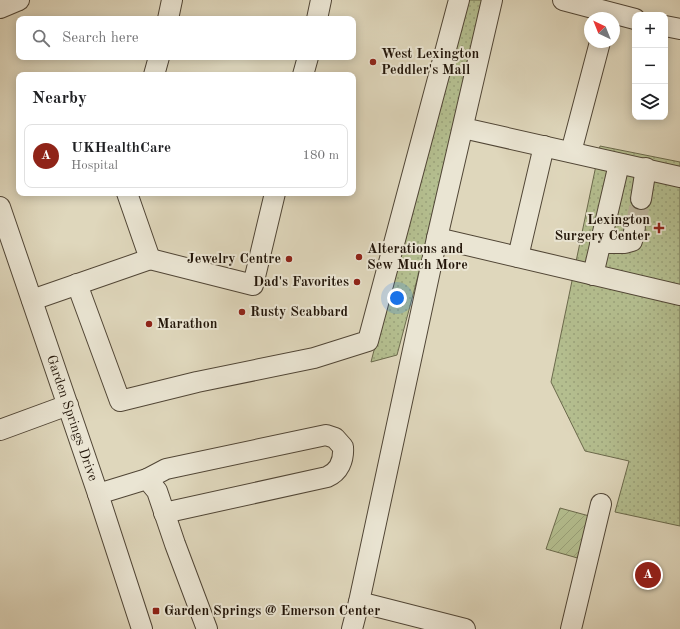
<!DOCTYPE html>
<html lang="en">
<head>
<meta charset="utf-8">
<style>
	body { margin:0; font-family:"Old Standard TT",serif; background:#f2f2f2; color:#202124 }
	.controls { position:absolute; right:12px; top:12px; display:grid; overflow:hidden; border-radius:8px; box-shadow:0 2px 10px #0003 }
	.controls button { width:36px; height:36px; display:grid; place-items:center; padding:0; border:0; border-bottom:1px solid #e0e0e0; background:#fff; color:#202124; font:20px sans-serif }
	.compass { position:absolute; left:584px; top:12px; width:36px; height:36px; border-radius:50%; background:#fff; box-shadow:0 2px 10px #0003; rotate:317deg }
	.you { position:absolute; left:397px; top:298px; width:14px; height:14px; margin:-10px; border:3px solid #fff; border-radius:50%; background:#1a73e8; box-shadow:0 0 0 6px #1a73e833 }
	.badge { display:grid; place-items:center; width:26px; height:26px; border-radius:50%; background:#8f2418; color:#fff; font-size:13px; font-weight:700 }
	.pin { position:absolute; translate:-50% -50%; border:2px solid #fff; box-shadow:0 1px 4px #0006 }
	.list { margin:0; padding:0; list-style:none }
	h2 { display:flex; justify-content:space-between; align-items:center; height:52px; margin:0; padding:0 16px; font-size:17px }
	h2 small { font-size:13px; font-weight:400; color:#757577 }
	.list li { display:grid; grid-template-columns:26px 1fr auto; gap:12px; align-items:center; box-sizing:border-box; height:64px; margin:0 8px 8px; padding:0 8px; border:1px solid #e0e0e0; border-radius:8px }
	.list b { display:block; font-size:15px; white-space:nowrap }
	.list p { margin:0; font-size:13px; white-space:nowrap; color:#757577 }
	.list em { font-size:13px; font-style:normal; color:#757577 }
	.icon { flex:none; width:22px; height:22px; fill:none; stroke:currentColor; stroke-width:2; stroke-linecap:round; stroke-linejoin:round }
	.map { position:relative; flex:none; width:680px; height:629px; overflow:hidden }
	.search { position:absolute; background:#fff; box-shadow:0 2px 10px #0003; left:16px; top:16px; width:340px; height:44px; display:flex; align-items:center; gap:10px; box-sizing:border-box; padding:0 14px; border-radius:8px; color:#757577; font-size:15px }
	.panel { position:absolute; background:#fff; box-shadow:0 2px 10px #0003; left:16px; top:72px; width:340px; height:124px; border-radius:8px }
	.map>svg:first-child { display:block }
</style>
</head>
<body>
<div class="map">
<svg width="680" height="629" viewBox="0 0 680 629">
	<defs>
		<pattern id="grass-dots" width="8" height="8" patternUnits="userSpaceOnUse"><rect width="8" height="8" fill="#b4be8f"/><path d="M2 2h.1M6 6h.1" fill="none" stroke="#9aa27a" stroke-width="1.8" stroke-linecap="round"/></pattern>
		<pattern id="garden-furrows" width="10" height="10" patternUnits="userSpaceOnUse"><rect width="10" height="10" fill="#b4be8f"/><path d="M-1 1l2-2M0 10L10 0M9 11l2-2" fill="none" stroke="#9aa27a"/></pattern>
	</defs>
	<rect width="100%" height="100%" fill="#dfd7bc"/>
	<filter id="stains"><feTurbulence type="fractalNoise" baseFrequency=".005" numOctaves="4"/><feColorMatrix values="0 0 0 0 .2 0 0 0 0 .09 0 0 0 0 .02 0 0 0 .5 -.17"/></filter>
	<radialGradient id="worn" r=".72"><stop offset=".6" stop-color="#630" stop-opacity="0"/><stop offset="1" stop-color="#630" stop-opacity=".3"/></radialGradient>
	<!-- grass -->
	<g fill="url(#grass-dots)" stroke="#6b6a4c">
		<path d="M464,0H483L443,182L397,355L371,362Z"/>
		<path d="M600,146L680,162V526L615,512L629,461L585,451L551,382Z"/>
	</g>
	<!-- garden -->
	<path fill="url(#garden-furrows)" stroke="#6b6a4c" d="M560,508L593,517L581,559L546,549Z"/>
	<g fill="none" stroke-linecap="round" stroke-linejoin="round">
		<!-- minor-tunnel -->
		<path stroke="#b9b098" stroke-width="20" stroke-dasharray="20 10" stroke-linecap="butt" d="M635,227L641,199"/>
		<!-- minor casing -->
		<g stroke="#514636" stroke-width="22">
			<g id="minor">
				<path d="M563,0L635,19"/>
				<path d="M0,8L19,0"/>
				<path d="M168,19L172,0"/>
				<path d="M317,19L321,0"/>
				<path d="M665,26L680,29"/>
				<path d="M154,75L159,57"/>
				<path d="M303,75L308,57"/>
				<path d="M463,128L680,177"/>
				<path d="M571,152L600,42"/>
				<path d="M641,199L646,168"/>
				<path d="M0,207L98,494L142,629"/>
				<path d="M437,238L680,295"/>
				<path d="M600,243H625L632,241L635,227"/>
				<path d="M518,257L544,146"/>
				<path d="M150,259L253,285L275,193"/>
				<path d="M593,275L619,164"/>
				<path d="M77,284L120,401L197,382L314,358L368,341L459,0"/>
				<path d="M32,300L150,259L127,193"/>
				<path d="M0,430L68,405"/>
				<path d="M147,479L166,469L326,435L335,438L343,447C344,460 339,472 327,477L164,513"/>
				<path d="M98,494L147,479L157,491L175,544L207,629"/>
				<path d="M352,629L359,602"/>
				<path d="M465,629L359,602L437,238L492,0"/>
				<path d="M571,629L601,504"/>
			</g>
		</g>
		<!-- minor -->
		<use href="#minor" stroke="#eae5d3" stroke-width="20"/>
	</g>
	<!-- markers -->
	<g fill="#8f2418" stroke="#eae5d3" stroke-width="1.5">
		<circle cx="373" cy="62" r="4"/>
		<path d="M657 222h4v4h4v4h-4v4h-4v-4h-4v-4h4z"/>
		<circle cx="359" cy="257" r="4"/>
		<circle cx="289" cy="259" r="4"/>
		<circle cx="357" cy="282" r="4"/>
		<circle cx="242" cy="312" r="4"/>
		<circle cx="149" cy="324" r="4"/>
		<rect x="152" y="607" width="8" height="8" rx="2"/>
	</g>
	<g text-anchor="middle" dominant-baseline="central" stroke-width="4" stroke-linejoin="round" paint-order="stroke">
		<!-- poi labels -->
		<g font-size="14" font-weight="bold" fill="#221509" stroke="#eae5d3" text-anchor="start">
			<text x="381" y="54">West Lexington<tspan x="381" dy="16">Peddler's Mall</tspan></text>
			<text x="650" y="220" text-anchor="end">Lexington<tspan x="650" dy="16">Surgery Center</tspan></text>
			<text x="367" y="249">Alterations and<tspan x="367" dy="16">Sew Much More</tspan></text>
			<text x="281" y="259" text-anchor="end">Jewelry Centre</text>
			<text x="349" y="282" text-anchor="end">Dad's Favorites</text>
			<text x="250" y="312">Rusty Scabbard</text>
			<text x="157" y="324">Marathon</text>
			<text x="164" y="611">Garden Springs @ Emerson Center</text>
		</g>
		<!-- street labels -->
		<g font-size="14" fill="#221509" stroke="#eae5d3">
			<text transform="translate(72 418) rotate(71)">Garden Springs Drive</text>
		</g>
	</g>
	<rect width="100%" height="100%" filter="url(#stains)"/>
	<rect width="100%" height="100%" fill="url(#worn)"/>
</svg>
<div class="controls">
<button>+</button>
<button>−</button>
<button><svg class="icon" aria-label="layers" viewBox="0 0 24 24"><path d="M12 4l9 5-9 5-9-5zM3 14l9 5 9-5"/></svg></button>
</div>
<svg class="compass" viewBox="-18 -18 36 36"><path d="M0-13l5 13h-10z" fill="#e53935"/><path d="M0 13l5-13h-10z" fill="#757577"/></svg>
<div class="you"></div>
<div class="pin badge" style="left:648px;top:575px">A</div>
<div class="search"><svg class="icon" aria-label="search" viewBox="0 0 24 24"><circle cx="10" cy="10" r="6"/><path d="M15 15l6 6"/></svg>Search here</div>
<section class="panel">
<h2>Nearby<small></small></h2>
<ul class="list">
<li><span class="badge">A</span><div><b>UKHealthCare</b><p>Hospital</p></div><em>180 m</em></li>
</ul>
</section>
</div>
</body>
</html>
